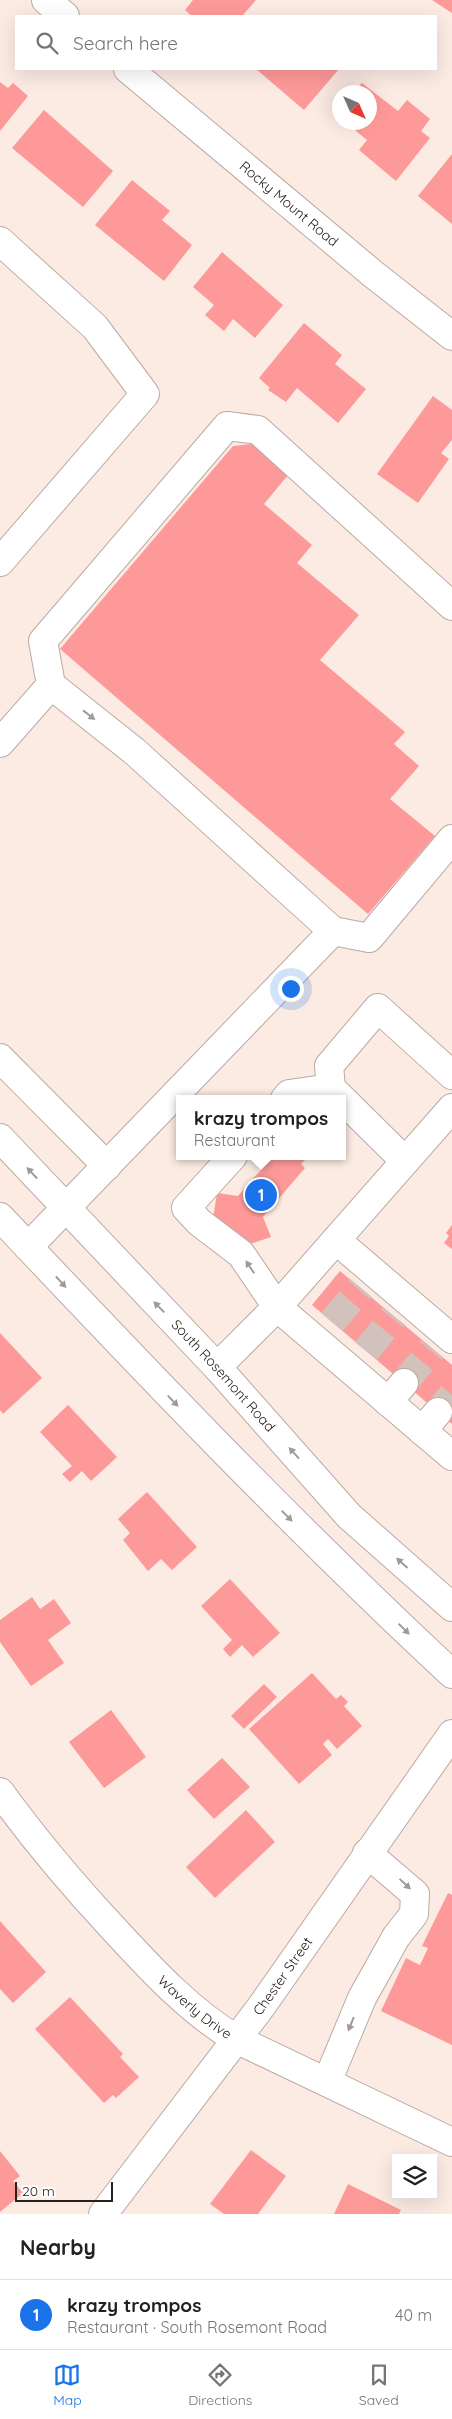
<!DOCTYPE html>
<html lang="en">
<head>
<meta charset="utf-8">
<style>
	body { margin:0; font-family:Quicksand,sans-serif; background:#f6f6f6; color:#202124 }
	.controls { position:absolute; right:15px; bottom:15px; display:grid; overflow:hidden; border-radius:0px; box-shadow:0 5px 20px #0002 }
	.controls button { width:45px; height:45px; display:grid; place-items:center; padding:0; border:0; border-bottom:1px solid #e0e0e0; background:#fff; color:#202124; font:25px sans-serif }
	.compass { position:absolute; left:332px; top:85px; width:45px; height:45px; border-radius:50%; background:#fff; box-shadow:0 5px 20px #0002; rotate:135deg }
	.scale { position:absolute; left:15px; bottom:12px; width:98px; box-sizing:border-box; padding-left:5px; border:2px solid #27211e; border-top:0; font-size:14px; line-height:18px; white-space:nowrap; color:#27211e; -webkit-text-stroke:4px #fff; paint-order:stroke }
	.you { position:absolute; left:290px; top:988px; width:18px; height:18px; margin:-12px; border:4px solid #fff; border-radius:50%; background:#1a73e8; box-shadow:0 0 0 8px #1a73e833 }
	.badge { display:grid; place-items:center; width:32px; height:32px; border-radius:50%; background:#1a73e8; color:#fff; font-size:16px; font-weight:700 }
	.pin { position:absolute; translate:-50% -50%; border:2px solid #fff; box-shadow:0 1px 5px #0006 }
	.popup { position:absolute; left:176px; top:1095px; width:170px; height:65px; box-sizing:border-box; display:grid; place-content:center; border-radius:0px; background:#fff; filter:drop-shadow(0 1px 4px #0005); font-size:16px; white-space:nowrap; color:#757577 }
	.popup b { font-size:19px; color:#202124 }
	.popup::after { content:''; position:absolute; left:50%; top:100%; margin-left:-10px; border:10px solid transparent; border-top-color:#fff }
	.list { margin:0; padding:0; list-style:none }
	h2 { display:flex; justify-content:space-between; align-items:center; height:65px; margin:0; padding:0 20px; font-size:21px }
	h2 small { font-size:16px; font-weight:400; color:#757577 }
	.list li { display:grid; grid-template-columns:32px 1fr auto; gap:15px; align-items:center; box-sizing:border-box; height:70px; padding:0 20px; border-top:1px solid #e0e0e0 }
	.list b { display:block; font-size:19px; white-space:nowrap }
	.list p { margin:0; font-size:16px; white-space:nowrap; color:#757577 }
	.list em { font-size:16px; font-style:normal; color:#757577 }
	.icon { flex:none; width:28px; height:28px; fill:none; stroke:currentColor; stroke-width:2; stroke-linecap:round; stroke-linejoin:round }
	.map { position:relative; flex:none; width:452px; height:2214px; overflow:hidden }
	.search { position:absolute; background:#fff; box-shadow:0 5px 20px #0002; left:15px; right:15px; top:15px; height:55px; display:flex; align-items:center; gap:12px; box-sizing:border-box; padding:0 18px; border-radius:0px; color:#757577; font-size:19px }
	.sheet { height:135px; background:#fff }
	nav { display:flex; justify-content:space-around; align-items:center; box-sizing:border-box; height:70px; border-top:1px solid #e0e0e0; background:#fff; font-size:14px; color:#757577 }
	nav a { display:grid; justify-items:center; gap:2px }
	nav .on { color:#1a73e8 }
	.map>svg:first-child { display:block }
</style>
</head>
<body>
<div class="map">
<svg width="452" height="2214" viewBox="0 0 452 2214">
	<rect width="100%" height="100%" fill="#fcebe3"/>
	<!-- building -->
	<g fill="#fe9999">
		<path d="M193,0H256L242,16H192L185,10Z"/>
		<path d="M432,0H452V13Z"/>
		<path d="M256,69H339L304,110Z"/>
		<path d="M0,82L8,88L13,83L28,96L0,131Z"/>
		<path d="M362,83L398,111L407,100L430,119L421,131L430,138L396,181L359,150L367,140L345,122H370V92H354Z"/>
		<path d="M44,110L113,171L83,207L12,148Z"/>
		<path d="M452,154V224L418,196Z"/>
		<path d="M132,180L170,211L162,220L192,245L164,281L95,225Z"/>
		<path d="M222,252L283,305L255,338L233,319L224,331L205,315L214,305L193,287Z"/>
		<path d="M304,323L342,355L335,364L366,389L338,423L297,388L286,402L268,390L270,388L259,378Z"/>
		<path d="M433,396L452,410V440L441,453L449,459L418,503L377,474Z"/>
		<path d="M252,444L288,475L264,504L312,545L297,563L359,615L320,660L405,732L394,744L419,766L390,799L435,836L368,914L60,649L233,446Z"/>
		<path d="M273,1156H308L301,1164L305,1168L263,1217L271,1237L244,1246L213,1219L217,1193L238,1196Z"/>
		<path d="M452,1225V1249L444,1243L449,1236L446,1233Z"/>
		<path d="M340,1271L452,1365V1424L312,1305Z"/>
		<path d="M0,1333L42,1378L3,1414L0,1410Z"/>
		<path d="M68,1405L117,1457L91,1481L82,1471L70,1482L62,1474L72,1466L40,1432Z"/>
		<path d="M147,1492L197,1547L172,1570L161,1559L148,1571L123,1540L130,1533L118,1519Z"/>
		<path d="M230,1579L280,1633L253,1657L242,1645L230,1657L223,1649L232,1640L201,1606Z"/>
		<path d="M32,1597L40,1609L54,1599L71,1623L48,1640L64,1663L31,1686L0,1642V1620Z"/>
		<path d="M312,1673L336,1699L341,1695L348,1702L344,1706L362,1726L337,1749L328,1739L323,1744L332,1755L299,1784L249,1729Z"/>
		<path d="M264,1684L277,1697L244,1729L231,1716Z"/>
		<path d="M111,1710L146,1757L104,1788L69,1742Z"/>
		<path d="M222,1758L250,1787L214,1819L187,1790Z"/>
		<path d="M246,1810L275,1842L215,1898L186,1867Z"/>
		<path d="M448,1893L452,1895V2045L381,2011L406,1958L420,1965L428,1948L422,1946Z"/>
		<path d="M0,1921L46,1972L13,2003L0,1989Z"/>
		<path d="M70,1997L123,2054L120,2057L139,2077L116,2098L113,2095L104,2103L35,2029Z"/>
		<path d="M251,2150L286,2176L258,2214H224L210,2204Z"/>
		<path d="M0,2151L20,2176L13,2181L23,2193L0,2212Z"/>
		<path d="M348,2184L401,2210L399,2214H334Z"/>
	</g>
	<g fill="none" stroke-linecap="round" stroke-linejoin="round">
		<!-- minor-tunnel -->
		<g stroke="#d1c3bc" stroke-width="28" stroke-dasharray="28 14" stroke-linecap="butt">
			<path d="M332,1322L361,1288"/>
			<path d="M366,1351L394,1316"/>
			<path d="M404,1383L432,1349"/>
			<path d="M438,1412L452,1395"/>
		</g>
		<!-- minor casing -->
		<g stroke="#baaaa3" stroke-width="30">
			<g id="minor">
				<path d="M46,0L65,16"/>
				<path id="s1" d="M128,69L373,274L452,336"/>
				<path d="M0,241L95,327L145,394L0,562"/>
				<path d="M51,685L134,751L333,931"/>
				<path d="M0,743L51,685L43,641L227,426L258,430L452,606"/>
				<path d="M0,1058L107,1166"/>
				<path d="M285,1099L289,1094L331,1088"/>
				<path d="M233,1156L186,1208L199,1222L241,1254L277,1307L452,1108"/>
				<path d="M405,1161L331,1088L329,1066L378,1008L452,1075"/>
				<path d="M336,1240L452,1339"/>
				<path d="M28,1247L333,931L369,938L452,839"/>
				<path d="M217,1367L277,1307L452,1456"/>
				<path d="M388,1402L404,1383"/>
				<path d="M422,1431L438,1412"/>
				<path id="s2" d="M0,1792C34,1839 72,1884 112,1927C150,1968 188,2010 236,2039L452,2142"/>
				<path d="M327,2082L362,1998L396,1937L414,1914L415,1894L367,1853"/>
				<path id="s3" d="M103,2214L261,2007L452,1734"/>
			</g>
		</g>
		<!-- major casing -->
		<g stroke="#baaaa3" stroke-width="30">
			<g id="major">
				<path id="s4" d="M0,1138L217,1367L349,1516L452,1607"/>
				<path d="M0,1217C147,1373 295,1528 452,1674"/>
			</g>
		</g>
		<!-- minor -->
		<use href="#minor" stroke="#fff" stroke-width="28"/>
		<!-- major -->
		<use href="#major" stroke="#fff" stroke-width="28"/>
	</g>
	<!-- one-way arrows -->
	<defs><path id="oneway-solid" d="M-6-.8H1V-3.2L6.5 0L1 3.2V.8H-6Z" transform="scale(1.25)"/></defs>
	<g fill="#9e9b9a">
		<use href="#oneway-solid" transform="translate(89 715) rotate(38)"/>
		<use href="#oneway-solid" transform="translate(32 1173) rotate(-133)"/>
		<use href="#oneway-solid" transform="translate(250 1267) rotate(-124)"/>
		<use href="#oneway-solid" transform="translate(61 1282) rotate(47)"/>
		<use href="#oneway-solid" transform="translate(159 1307) rotate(-134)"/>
		<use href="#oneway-solid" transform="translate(173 1401) rotate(46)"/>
		<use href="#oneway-solid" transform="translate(294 1453) rotate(-132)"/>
		<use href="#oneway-solid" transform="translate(287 1516) rotate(45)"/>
		<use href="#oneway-solid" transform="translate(402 1563) rotate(-138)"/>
		<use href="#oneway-solid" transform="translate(404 1629) rotate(44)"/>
		<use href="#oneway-solid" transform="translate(405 1884) rotate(43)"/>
		<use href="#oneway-solid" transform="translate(351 2024) rotate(112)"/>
	</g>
	<g text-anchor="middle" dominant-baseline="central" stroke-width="4" stroke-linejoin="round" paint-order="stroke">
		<!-- street labels -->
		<g font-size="14" fill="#27211e" stroke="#fff">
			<text stroke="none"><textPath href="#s1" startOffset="210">Rocky Mount Road</textPath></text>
			<text stroke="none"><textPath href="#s4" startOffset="326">South Rosemont Road</textPath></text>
			<text stroke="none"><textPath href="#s3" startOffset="298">Chester Street</textPath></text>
			<text stroke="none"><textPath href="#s2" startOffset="291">Waverly Drive</textPath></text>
		</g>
	</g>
</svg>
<div class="controls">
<button><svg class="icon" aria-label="layers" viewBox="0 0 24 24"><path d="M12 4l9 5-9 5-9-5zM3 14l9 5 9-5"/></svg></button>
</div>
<svg class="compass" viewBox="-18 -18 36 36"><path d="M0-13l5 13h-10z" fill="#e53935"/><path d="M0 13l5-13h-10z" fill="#757577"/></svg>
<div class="scale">20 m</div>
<div class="you"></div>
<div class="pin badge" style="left:261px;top:1195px">1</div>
<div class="popup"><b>krazy trompos</b>Restaurant</div>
<div class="search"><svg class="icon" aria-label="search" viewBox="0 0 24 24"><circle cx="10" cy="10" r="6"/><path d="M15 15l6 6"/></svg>Search here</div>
</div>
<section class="sheet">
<h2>Nearby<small></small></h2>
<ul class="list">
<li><span class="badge">1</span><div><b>krazy trompos</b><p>Restaurant · South Rosemont Road</p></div><em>40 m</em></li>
</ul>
</section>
<nav>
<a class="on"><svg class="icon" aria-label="map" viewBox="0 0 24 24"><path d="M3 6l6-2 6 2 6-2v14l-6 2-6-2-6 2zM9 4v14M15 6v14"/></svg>Map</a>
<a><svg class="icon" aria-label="directions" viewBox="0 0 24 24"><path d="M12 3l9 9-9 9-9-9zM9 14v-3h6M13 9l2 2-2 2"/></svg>Directions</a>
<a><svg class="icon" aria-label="saved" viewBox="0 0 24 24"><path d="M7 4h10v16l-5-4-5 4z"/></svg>Saved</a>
</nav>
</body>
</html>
